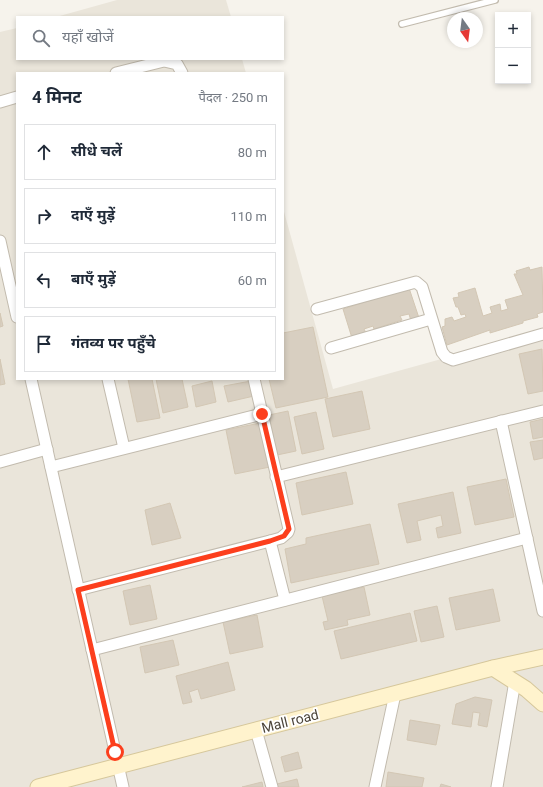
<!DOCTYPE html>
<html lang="hi">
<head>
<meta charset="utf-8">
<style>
	body { margin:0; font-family:Roboto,"Noto Sans Devanagari",sans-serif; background:#f2f2f3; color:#1f2937 }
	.controls { position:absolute; right:12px; top:12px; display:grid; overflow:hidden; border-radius:0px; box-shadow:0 2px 6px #0003 }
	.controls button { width:36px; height:36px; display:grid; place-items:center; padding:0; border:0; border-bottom:1px solid #e0e1e3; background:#fff; color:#1f2937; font:20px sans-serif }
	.compass { position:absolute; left:447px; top:12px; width:36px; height:36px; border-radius:50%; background:#fff; box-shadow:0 2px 6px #0003; rotate:166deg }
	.stop { position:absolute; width:12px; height:12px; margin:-9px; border:3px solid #fc3f1d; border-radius:50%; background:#fff }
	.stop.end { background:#fc3f1d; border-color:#fff; box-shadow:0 1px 4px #0008 }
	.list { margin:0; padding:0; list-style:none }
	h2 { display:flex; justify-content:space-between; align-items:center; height:52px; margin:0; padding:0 16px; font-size:17px }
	h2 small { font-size:13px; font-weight:400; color:#747a83 }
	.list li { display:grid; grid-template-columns:26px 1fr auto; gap:12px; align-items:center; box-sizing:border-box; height:56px; margin:0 8px 8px; padding:0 8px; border:1px solid #e0e1e3; border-radius:0px }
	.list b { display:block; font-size:15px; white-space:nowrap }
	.list em { font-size:13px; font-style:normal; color:#747a83 }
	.icon { flex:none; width:22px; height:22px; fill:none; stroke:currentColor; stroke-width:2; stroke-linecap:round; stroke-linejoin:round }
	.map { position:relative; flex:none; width:543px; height:787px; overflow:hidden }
	.search { position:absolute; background:#fff; box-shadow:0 2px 6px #0003; left:16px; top:16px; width:268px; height:44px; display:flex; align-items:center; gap:10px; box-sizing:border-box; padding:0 14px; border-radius:0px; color:#747a83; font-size:15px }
	.panel { position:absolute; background:#fff; box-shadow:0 2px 6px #0003; left:16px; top:72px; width:268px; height:308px; border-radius:0px }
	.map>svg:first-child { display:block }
</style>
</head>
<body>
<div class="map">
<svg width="543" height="787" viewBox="0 0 543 787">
	<rect width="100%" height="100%" fill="#f6f3ec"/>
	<!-- residential -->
	<g fill="#eae5da">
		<path d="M117,0H226L231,17H56Z"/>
		<path d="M17,28V59H242L246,73H17V379H283V208L333,389L543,331V787H0V32Z"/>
	</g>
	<!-- building -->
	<g fill="#d8cfc1" stroke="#d3c7b4">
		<path d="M529,267L530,270L542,267L543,312L537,314L538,317L523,321V323L490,333V330L447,345L442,327L445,326V319L452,317L454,321L466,317L465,314L461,315L458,307H456L453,298L459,297L458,293L475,288L483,316L492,313L490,307L500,304L501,311L508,309L505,300L523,295L514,274H517L516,271Z"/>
		<path d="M409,288L419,318L411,321L409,314L400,316L402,320L374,329L373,326L364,329L366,333L352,338L343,309Z"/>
		<path d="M0,313L3,326L0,327Z"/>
		<path d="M313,327L328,397L276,408L269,379H283V333Z"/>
		<path d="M542,349L543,391L528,394L519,354Z"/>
		<path d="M0,359L5,384L0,385Z"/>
		<path d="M128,379H152L160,418L137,422Z"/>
		<path d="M156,379H182L188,407L163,413Z"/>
		<path d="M212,381L216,402L196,407L192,386Z"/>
		<path d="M251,381L254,396L228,402L224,386Z"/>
		<path d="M362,391L370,429L333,437L325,399Z"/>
		<path d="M288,411L296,451L277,455L269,415Z"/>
		<path d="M316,412L324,449L302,454L294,417Z"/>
		<path d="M543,419V437L533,439L530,422Z"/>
		<path d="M260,423L270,467L235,474L226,430Z"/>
		<path d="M543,440V458L534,460L530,442Z"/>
		<path d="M346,472L353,504L302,515L296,483Z"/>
		<path d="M506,479L514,517L475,525L467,487Z"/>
		<path d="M453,492L461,533L438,538L436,528L443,526L441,515L417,521L421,540L407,543L398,504Z"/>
		<path d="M170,503L181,538L152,545L145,510Z"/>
		<path d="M370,524L379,564L291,583L285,549L306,544V538Z"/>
		<path d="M150,585L157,619L130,625L123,591Z"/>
		<path d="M364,587L370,615L347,620L348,625L325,630L323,622L328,621L322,596Z"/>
		<path d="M493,589L500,621L456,630L449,598Z"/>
		<path d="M437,606L444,637L421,642L414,611Z"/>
		<path d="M410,613L417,641L341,659L334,631Z"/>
		<path d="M257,615L263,647L230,654L223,622Z"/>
		<path d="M173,640L179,665L145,673L140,647Z"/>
		<path d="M228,662L235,690L201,699L198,689L189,692L192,702L183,704L176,676Z"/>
		<path d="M475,697L492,700L487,727L478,725L480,713L473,712L471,727L452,724L456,704Z"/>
		<path d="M410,720L440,725L436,745L407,740Z"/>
		<path d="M298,752L302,768L285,772L281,757Z"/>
		<path d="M388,772L424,778L422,787H386Z"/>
		<path d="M297,779L299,787H278L277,784Z"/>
		<path d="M262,782L263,787H242Z"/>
		<path d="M441,784L451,787H440Z"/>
	</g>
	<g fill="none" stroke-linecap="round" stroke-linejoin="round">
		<!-- lane casing -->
		<g stroke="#c2bbae" stroke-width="8">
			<path id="lane" d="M402,24L495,0"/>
		</g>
		<!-- street casing -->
		<g stroke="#c2bbae" stroke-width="13">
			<g id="street">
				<path d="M116,73L164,61L177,64L182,73"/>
				<path d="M0,102L17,97"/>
				<path d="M0,241L17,317"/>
				<path d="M317,309L416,282L422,287L442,352L446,357L453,360L543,334"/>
				<path d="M331,348L431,319"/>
				<path d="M31,379L123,787"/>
				<path d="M108,379L124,448"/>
				<path d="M501,421L543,611"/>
				<path d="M0,462L47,449"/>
				<path d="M51,467L262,414"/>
				<path d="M276,477L543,411"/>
				<path d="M270,541L285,600"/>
				<path d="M78,590L270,541L281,538L288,532L289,529L254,379"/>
				<path d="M92,650L527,538"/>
				<path d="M256,730L272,787"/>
				<path d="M375,787L395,694"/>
				<path d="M497,787L515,681"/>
			</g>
		</g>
		<!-- secondary casing -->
		<g stroke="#d6c79b" stroke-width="17">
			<g id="secondary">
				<path d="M493,668L526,689L543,704"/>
				<path d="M38,787L493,668L543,657"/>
			</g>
		</g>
		<!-- lane -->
		<use href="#lane" stroke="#fff" stroke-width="5.5"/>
		<!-- street -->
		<use href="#street" stroke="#fff" stroke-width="11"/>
		<!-- secondary -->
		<use href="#secondary" stroke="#fff3cd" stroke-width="15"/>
	</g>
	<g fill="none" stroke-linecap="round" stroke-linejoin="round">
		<!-- route -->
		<path stroke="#fc3f1d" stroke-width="5" d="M115,752L78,590L270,541L284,536L289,529L262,414"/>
	</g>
	<g text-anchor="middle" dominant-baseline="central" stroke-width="3.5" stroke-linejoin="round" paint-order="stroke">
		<!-- street labels -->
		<g font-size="14" fill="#4b4439" stroke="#fff">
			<text transform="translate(290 721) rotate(-14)">Mall road</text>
		</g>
	</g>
</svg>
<div class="controls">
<button>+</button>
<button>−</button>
</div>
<svg class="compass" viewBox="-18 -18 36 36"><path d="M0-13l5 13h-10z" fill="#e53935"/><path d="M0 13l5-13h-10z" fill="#747a83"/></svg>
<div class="stop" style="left:115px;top:752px"></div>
<div class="stop end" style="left:262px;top:414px"></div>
<div class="search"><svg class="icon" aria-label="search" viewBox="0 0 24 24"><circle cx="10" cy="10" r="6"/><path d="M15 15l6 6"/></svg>यहाँ खोजें</div>
<section class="panel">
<h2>4 मिनट<small>पैदल · 250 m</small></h2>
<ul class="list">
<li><svg class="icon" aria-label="ahead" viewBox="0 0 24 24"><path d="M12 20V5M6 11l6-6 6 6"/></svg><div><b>सीधे चलें</b></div><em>80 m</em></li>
<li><svg class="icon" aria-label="right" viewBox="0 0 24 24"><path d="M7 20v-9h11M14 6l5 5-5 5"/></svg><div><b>दाएँ मुड़ें</b></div><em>110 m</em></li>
<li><svg class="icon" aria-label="left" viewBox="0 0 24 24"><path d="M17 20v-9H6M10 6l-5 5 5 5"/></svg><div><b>बाएँ मुड़ें</b></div><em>60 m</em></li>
<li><svg class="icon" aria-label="arrive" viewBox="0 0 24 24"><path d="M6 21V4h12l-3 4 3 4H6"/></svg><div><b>गंतव्य पर पहुँचे</b></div></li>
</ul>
</section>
</div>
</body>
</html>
